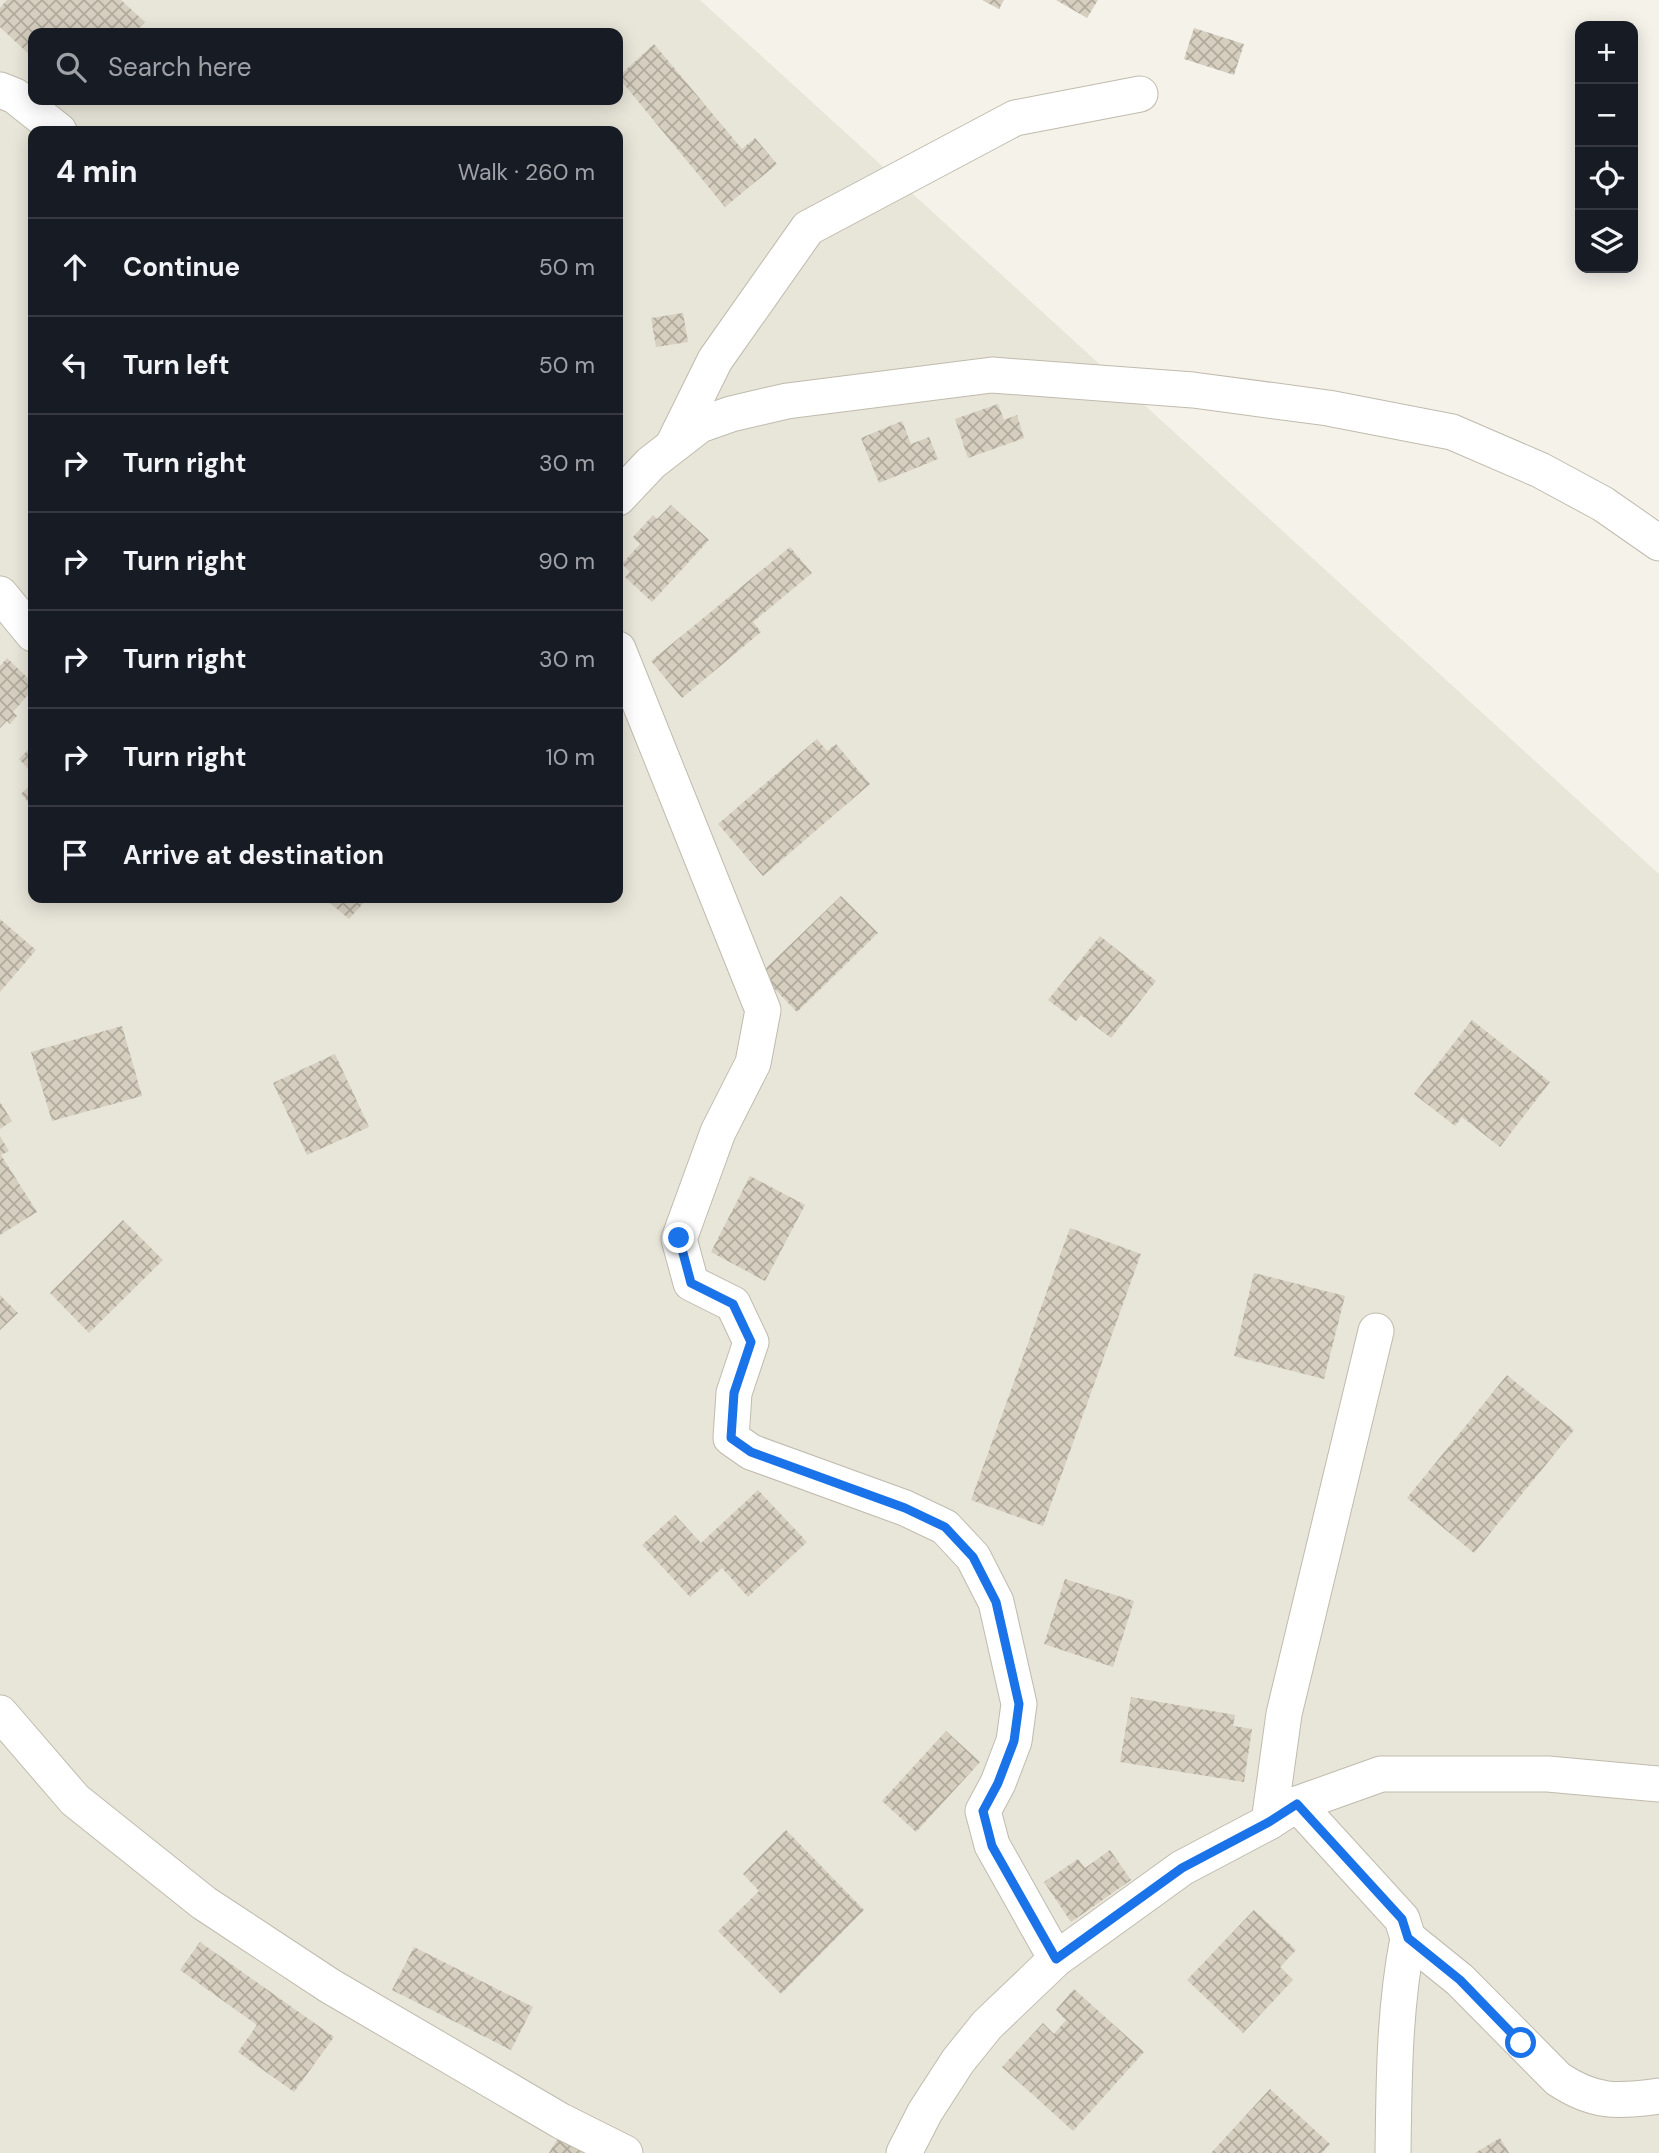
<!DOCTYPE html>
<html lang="en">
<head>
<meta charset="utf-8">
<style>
	body { margin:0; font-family:"DM Sans",sans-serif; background:#20242c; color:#f1f3f6 }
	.controls { position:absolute; right:21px; top:21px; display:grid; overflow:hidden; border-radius:14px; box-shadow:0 4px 18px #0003 }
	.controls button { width:63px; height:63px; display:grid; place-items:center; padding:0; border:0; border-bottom:2px solid #363941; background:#171b24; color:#f1f3f6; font:35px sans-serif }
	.stop { position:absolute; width:21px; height:21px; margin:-16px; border:5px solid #1a73e8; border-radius:50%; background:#fff }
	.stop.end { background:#1a73e8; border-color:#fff; box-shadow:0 2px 7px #0008 }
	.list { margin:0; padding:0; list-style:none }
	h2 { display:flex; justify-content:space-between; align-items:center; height:91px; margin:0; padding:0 28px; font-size:30px }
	h2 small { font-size:23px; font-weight:400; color:#9ea1a6 }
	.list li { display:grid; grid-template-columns:46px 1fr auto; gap:21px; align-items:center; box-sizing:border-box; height:98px; padding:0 28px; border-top:2px solid #363941 }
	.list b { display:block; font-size:26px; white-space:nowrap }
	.list em { font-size:23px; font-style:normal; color:#9ea1a6 }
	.icon { flex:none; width:38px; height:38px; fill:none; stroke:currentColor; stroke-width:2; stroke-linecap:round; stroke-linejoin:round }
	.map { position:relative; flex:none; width:1659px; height:2153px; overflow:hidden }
	.search { position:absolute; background:#171b24; box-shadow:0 4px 18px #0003; left:28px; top:28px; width:595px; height:77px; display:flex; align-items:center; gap:18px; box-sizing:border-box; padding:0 24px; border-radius:14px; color:#9ea1a6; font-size:26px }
	.panel { position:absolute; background:#171b24; box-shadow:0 4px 18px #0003; left:28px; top:126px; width:595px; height:777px; border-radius:14px }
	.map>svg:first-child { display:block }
</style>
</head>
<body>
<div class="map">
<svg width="1659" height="2153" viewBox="0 0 1659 2153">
	<defs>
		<pattern id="building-cross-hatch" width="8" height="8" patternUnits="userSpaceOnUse" patternTransform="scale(1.75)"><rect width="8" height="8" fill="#d6cfc0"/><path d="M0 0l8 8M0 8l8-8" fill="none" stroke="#b0aa9d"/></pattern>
	</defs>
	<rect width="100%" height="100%" fill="#f5f2ea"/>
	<!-- residential -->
	<path fill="#e8e5d9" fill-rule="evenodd" d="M0,0H700L1659,874V2153H0ZM33,33H618V100H33ZM33,131H618V898H33Z"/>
	<!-- building -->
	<g fill="url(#building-cross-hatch)">
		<path d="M7,0H121L145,22L134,33H33V58L0,27V8Z"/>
		<path d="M982,0H1004L999,9Z"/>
		<path d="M1056,0H1098L1087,18Z"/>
		<path d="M1194,28L1244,44L1234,75L1184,59Z"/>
		<path d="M654,44L742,149L755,138L777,164L725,207L618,77Z"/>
		<path d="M683,313L688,342L656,347L651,318Z"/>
		<path d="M998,404L1004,420L1017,415L1024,438L968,458L955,419Z"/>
		<path d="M902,421L911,444L929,437L938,459L879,483L861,438Z"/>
		<path d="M671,505L709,540L652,602L625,577L630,572L622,564L640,544L633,537L653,515L657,519Z"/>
		<path d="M790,547L812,573L753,622L761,632L682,698L651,661Z"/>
		<path d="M7,658L33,683V689L13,712L17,716L10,724L7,721L0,728V666Z"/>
		<path d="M817,739L827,751L836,744L870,784L763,876L718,824Z"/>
		<path d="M33,745V774L19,759Z"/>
		<path d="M33,782V807L21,794Z"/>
		<path d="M841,896L878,933L797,1012L760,974Z"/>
		<path d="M324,898H368L349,919Z"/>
		<path d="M0,919L36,950L0,992Z"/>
		<path d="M1100,936L1156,981L1111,1038L1081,1015L1076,1021L1048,1000Z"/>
		<path d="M1472,1020L1550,1082L1500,1147L1462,1117L1455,1126L1414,1094Z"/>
		<path d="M122,1026L142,1096L52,1121L31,1052Z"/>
		<path d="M335,1054L369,1127L307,1155L273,1083Z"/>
		<path d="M0,1102L12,1121L0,1129Z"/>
		<path d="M0,1136L9,1151L1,1155L37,1212L0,1235Z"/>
		<path d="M750,1176L805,1205L765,1281L711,1252Z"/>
		<path d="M123,1220L163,1260L89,1333L50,1293Z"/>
		<path d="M1070,1228L1141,1254L1043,1526L971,1500Z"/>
		<path d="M1254,1273L1345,1296L1324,1379L1234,1356Z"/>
		<path d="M0,1295L18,1313L0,1330Z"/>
		<path d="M1507,1375L1574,1430L1474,1553L1407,1498Z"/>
		<path d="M758,1490L807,1542L748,1597L722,1568L690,1597L642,1545L675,1515L701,1543Z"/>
		<path d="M1065,1579L1134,1601L1113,1667L1044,1644Z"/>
		<path d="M1131,1697L1235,1715L1233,1726L1252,1729L1244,1782L1120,1762Z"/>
		<path d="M946,1731L980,1762L916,1832L882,1801Z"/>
		<path d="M786,1830L864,1910L781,1994L718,1931L759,1891L743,1874Z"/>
		<path d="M1110,1850L1131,1880L1071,1922L1044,1882L1078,1859L1085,1868Z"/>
		<path d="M1254,1910L1296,1950L1280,1967L1293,1980L1243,2033L1187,1980Z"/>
		<path d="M200,1942L334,2037L294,2092L238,2052L257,2025L180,1970Z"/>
		<path d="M414,1947L533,2007L511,2050L392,1990Z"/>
		<path d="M1074,1989L1144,2052L1073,2131L1002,2067L1043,2023L1054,2034L1066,2020L1056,2010Z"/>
		<path d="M1270,2089L1330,2144L1322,2153H1211Z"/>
		<path d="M558,2138L584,2153H549Z"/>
		<path d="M1500,2138L1509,2153H1475Z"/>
	</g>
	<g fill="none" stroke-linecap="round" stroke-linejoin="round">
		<!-- minor casing -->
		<g stroke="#c0bbad" stroke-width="37">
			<g id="minor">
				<path d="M0,90L15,96L59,131"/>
				<path d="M674,443L715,360L808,228L1015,118L1140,94"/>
				<path d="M618,498L651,463L700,425L731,414L787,401L992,375L1193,390L1328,408L1452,432L1540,470L1603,504L1659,543"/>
				<path d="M0,594L33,634"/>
				<path d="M618,649L763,1010L753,1063L718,1132L679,1239L691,1283L733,1304L751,1342L734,1393L731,1438L751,1452L905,1508L945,1527L973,1557L996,1602L1019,1704L1014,1741L998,1783L983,1811L992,1845L1056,1959"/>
				<path d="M0,1713L75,1800L204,1903L330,1986L561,2121L625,2153"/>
				<path d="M1297,1804L1402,1919L1408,1938L1460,1980L1558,2079C1594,2103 1617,2102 1659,2096"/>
				<path d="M1269,1822L1284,1714L1376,1331"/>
				<path d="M904,2153L925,2112L958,2061L987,2025L1056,1959L1182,1868L1269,1822L1297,1804L1381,1774H1548L1659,1784"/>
				<path d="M1393,2153C1394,2080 1394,2010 1408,1938"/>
			</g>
		</g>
		<!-- minor -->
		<use href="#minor" stroke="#fff" stroke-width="35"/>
	</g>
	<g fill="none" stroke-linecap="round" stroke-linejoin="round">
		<!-- route -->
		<path stroke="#1a73e8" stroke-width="9" d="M679,1238L691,1283L733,1304L751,1342L734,1393L731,1438L751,1452L905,1508L945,1527L973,1557L996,1602L1019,1704L1014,1741L998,1783L983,1811L992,1846L1056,1959L1182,1868L1269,1822L1297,1804L1402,1919L1408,1938L1460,1980L1521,2043"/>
	</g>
</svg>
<div class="controls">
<button>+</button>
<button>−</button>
<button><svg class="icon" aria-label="locate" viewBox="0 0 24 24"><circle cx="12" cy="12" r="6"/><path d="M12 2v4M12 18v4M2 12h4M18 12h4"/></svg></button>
<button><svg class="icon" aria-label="layers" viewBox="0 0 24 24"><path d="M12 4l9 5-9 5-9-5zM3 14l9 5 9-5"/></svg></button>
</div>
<div class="stop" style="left:1521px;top:2043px"></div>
<div class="stop end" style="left:679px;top:1238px"></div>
<div class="search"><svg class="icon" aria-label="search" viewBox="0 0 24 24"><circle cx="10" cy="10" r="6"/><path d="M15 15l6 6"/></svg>Search here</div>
<section class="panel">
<h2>4 min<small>Walk · 260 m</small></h2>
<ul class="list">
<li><svg class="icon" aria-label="ahead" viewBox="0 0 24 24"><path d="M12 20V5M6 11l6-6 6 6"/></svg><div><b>Continue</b></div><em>50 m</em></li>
<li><svg class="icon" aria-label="left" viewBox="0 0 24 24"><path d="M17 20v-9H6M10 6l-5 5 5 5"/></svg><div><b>Turn left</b></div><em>50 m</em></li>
<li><svg class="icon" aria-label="right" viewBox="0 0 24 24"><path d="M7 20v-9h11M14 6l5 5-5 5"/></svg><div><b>Turn right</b></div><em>30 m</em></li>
<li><svg class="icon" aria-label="right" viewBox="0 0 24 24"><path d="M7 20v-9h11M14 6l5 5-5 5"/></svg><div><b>Turn right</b></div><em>90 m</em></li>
<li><svg class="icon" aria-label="right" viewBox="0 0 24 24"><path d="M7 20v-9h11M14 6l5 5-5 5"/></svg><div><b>Turn right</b></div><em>30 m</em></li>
<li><svg class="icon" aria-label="right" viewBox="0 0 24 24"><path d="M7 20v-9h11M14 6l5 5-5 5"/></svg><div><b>Turn right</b></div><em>10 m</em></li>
<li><svg class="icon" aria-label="arrive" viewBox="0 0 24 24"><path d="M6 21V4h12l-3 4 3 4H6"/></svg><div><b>Arrive at destination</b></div></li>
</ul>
</section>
</div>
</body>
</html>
